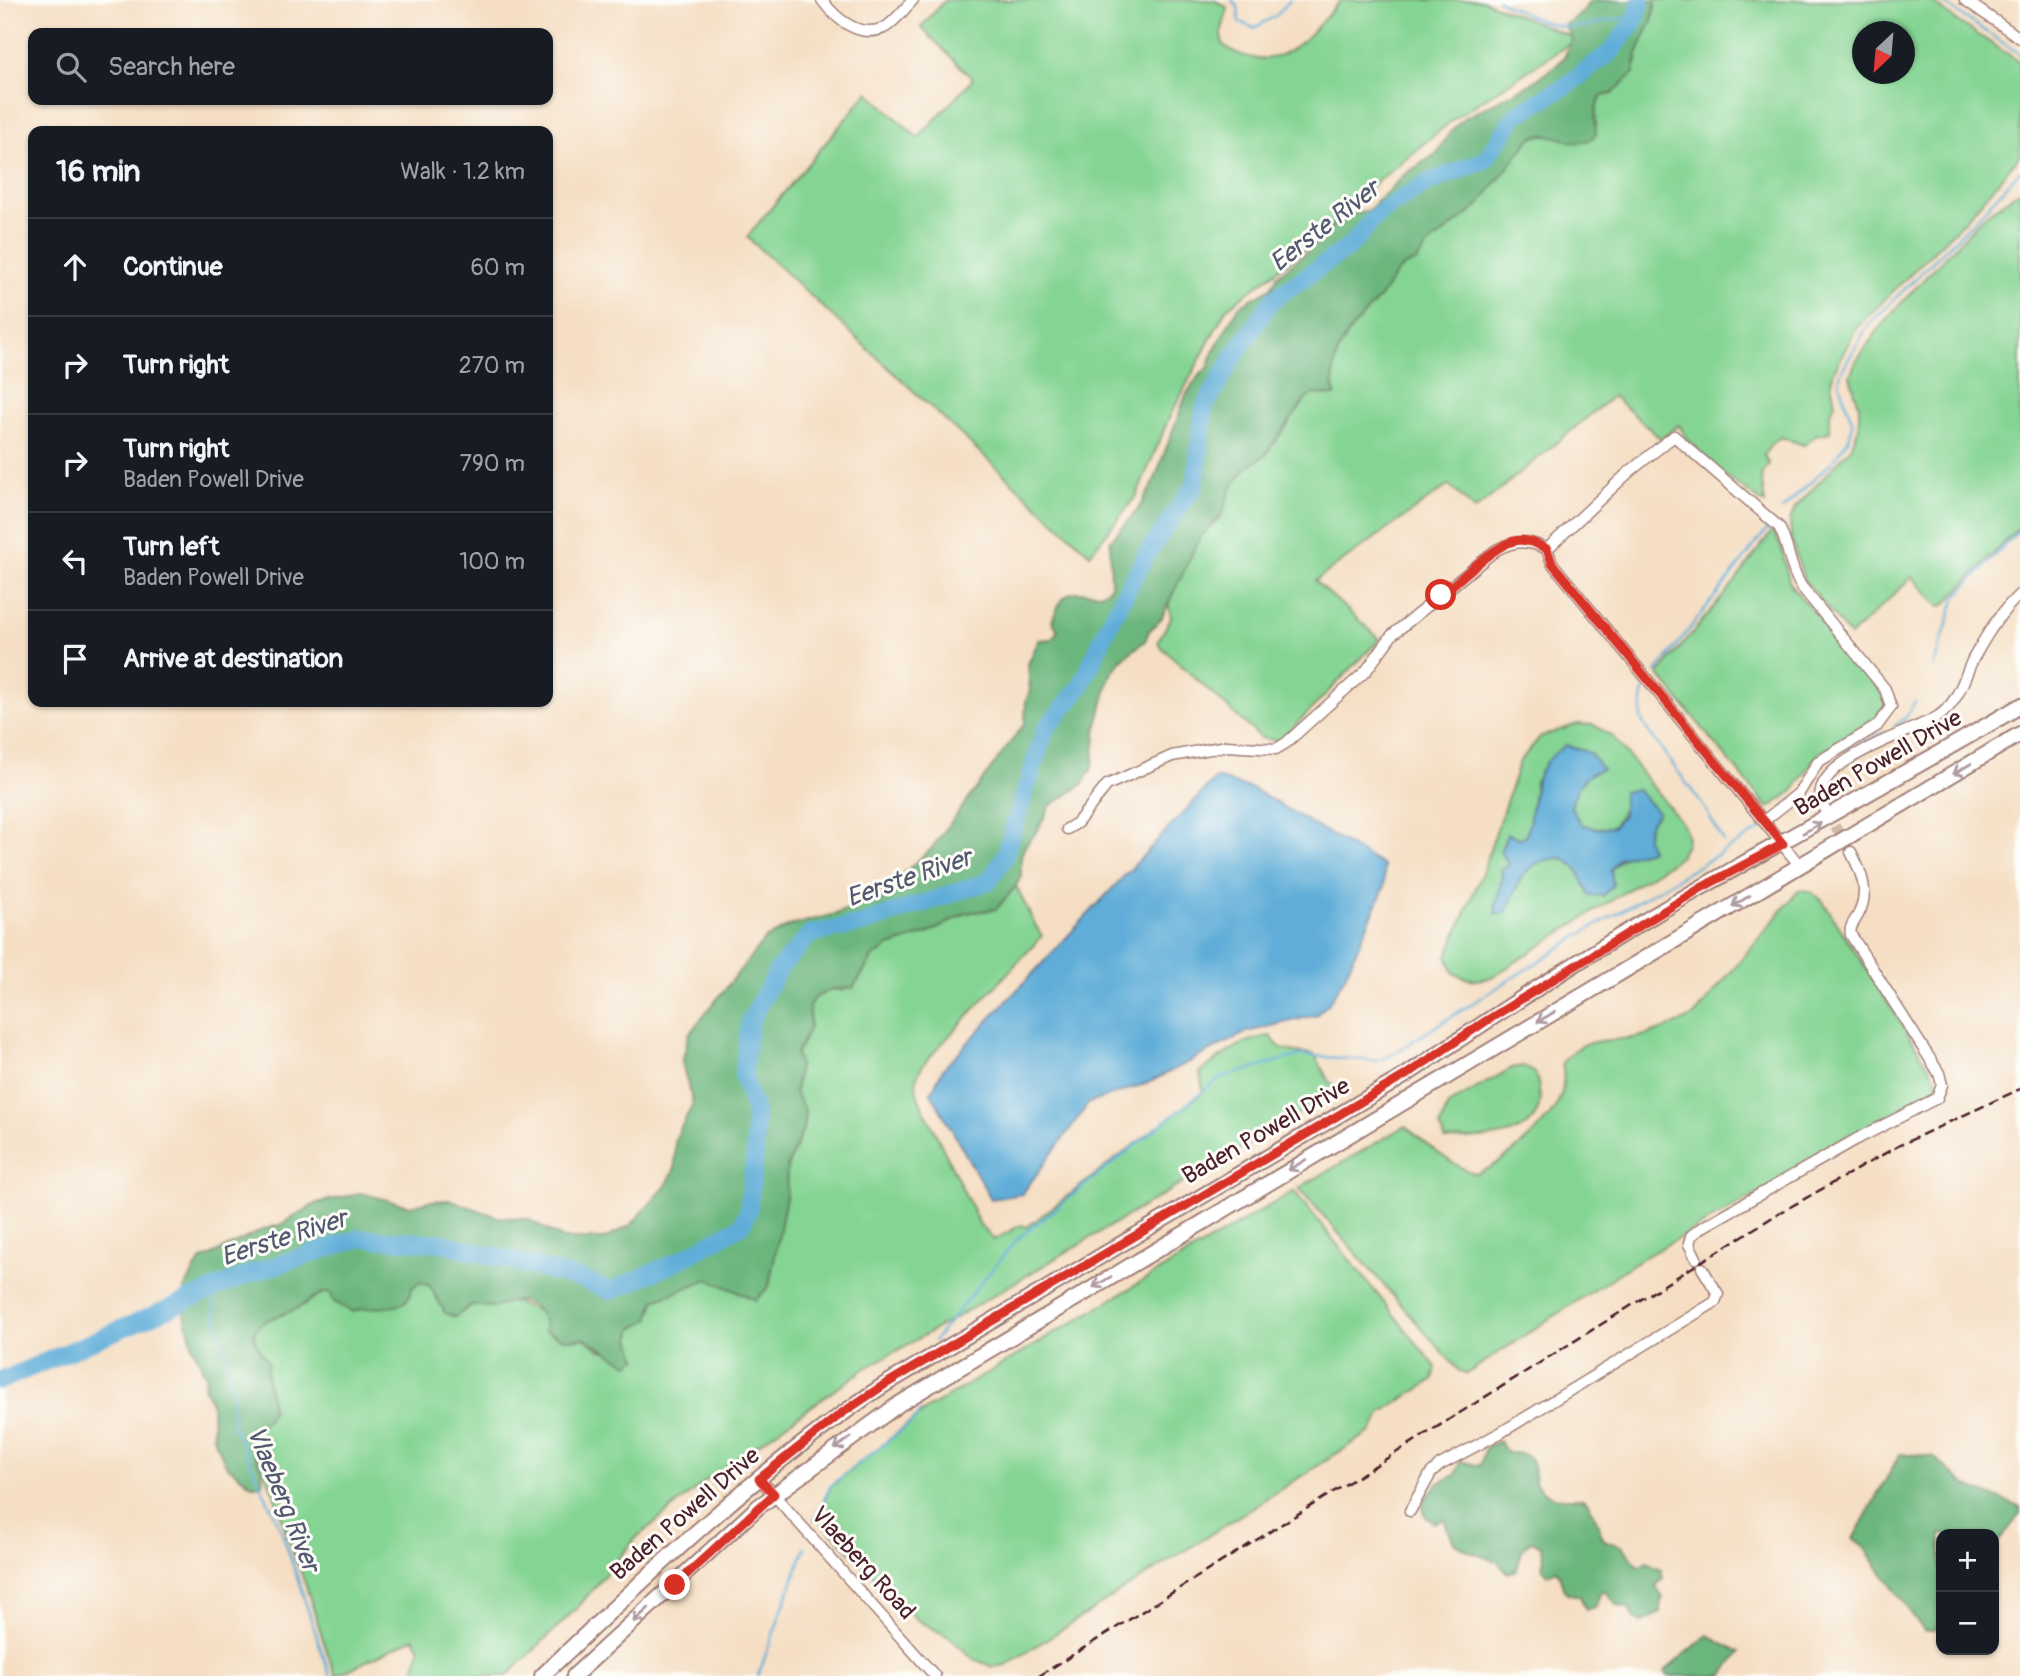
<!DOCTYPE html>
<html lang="en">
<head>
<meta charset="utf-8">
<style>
	body { margin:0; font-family:Pangolin,sans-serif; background:#20242c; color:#f1f3f6 }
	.controls { position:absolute; right:21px; bottom:21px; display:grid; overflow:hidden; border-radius:14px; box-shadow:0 2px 5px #0004 }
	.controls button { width:63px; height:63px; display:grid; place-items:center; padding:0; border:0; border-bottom:2px solid #363941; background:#171b24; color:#f1f3f6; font:35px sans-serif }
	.compass { position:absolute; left:1852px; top:21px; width:63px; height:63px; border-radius:50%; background:#171b24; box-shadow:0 2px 5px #0004; rotate:206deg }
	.stop { position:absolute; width:21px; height:21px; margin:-16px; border:5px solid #d93025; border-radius:50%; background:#fff }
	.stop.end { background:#d93025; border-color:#fff; box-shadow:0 2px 7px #0008 }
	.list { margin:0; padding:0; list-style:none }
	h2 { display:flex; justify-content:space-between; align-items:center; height:91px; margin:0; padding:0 28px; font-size:30px }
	h2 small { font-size:23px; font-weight:400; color:#9ea1a6 }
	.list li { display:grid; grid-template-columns:46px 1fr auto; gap:21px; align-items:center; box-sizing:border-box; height:98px; padding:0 28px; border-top:2px solid #363941 }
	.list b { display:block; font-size:26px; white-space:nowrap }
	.list p { margin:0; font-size:23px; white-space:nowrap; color:#9ea1a6 }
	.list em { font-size:23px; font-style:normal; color:#9ea1a6 }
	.icon { flex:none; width:38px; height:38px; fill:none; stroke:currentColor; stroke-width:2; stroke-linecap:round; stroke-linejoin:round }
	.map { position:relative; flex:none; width:2020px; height:1676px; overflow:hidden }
	.search { position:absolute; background:#171b24; box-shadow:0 2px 5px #0004; left:28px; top:28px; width:525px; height:77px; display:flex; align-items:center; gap:18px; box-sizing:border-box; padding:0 24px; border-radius:14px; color:#9ea1a6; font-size:26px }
	.panel { position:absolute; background:#171b24; box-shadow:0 2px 5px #0004; left:28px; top:126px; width:525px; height:581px; border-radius:14px }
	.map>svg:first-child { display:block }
</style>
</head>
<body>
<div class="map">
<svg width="2020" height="1676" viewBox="0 0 2020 1676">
	<rect width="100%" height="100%" fill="#fdfcf7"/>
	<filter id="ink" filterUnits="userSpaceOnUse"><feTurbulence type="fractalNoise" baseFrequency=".0143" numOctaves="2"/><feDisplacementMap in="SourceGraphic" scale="14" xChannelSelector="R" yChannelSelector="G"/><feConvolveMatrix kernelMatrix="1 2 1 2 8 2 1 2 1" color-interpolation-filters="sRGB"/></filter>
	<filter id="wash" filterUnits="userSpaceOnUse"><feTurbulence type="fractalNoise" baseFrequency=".00686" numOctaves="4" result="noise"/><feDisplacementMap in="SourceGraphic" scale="28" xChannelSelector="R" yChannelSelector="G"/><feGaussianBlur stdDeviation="1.57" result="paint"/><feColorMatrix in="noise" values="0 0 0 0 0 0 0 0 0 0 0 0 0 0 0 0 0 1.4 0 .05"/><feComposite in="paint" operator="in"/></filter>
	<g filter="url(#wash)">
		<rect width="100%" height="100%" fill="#f5dec3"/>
		<!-- green -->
		<g fill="#84d493" stroke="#677a5f" stroke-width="2" fill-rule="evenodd">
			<path d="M945,0H1214L1228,8L1221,33L1223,45C1276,82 1307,38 1341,0H1482L1577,39L1455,118L1362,194L1316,241L1226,309L1168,420L1137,495L1090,554L747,237L868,92L918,138L973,79L921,27Z"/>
			<path d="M1656,0H1931L1948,15L2020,62V156L1965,220L1857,327L1834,371L1831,382L1835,404L1830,413V432L1816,435L1804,445L1781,437L1772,443L1764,455L1769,464L1761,475L1765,504C1733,482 1696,458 1679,425L1661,439L1613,396L1475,510L1449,485L1315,581L1380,639L1280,741L1261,738L1160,646L1158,641L1171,618L1168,600L1200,537L1222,515L1232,486L1247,467L1265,456L1306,399L1314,394L1335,396L1332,366L1340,347L1363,313L1381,296L1384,286L1405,264L1422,254L1428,245L1477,207L1530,139C1544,130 1578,128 1596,124L1593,115L1601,96L1612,94L1637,63V53L1652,20ZM1862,32H1904V74H1862Z"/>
			<path d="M2020,191V526L1944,605L1939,606L1912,577L1850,636L1804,580L1791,538L1790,521L1795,508L1851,448L1859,427V406L1850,376L1856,361L1887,318L1984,216Z"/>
			<path d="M1773,530L1781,547L1790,584L1883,695L1886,706L1881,714L1818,754L1793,791L1768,808L1658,674L1734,583Z"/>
			<path d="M1577,724L1594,725L1613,737L1684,826C1689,839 1687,845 1679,857L1492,977C1478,982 1468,980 1454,973L1447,956L1481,876L1520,761L1540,737ZM1601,769C1581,775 1575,788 1571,808L1581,824L1596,829L1613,827L1636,789L1658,812C1646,826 1651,826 1645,838C1638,853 1620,855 1611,870H1578L1563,858L1541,859L1525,871L1516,890L1495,905L1509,865L1505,845L1507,834L1519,838L1526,836L1533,809L1535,780Z"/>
			<path d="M1016,886C1025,903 1031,920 1042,936L926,1061C916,1074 914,1081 918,1097L980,1225L994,1240L1021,1225L1027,1227L1203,1092L1200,1072C1222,1056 1244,1038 1271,1036C1281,1055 1296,1051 1314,1054L1330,1083L1339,1090L957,1317L866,1368L707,1480L636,1538L578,1607L507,1676H413L420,1648L414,1638L336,1676C327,1658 302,1566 296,1561L272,1488L248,1438L250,1429L260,1426L273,1410L265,1382L268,1362C235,1320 269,1320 301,1306C312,1301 317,1293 330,1292L353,1312L372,1305L382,1307L420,1282L430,1285L445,1312H463L471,1305L492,1307L511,1301L541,1312L546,1321L574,1340L584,1338L600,1350L637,1358L631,1339L632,1329C645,1323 653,1314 655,1300L708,1279L718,1283L769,1286L786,1197L787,1167L803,1129L805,1111L795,1093L799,1064L796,1054L810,1027L809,1006L814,998L832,989L843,991L859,980L872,958L889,946L929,933L966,913L996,909Z"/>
			<path d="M1799,890L1809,891L1822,900L1937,1079L1936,1094L1636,1262L1466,1374L1459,1371L1299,1188L1405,1126C1428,1145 1448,1164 1476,1174C1503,1164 1541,1131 1556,1106C1565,1092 1565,1078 1562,1063C1582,1036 1602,1042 1632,1038C1650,1035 1681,1024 1695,1015Z"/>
			<path d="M1523,1066L1535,1073C1558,1142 1491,1137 1445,1140L1440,1127L1448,1105L1512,1068Z"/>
			<path d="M1294,1191L1436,1367L1433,1380L1381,1413L1372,1431L1006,1665L993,1667L974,1659L949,1637L917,1620L817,1518L831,1486L927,1409Z"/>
		</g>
		<!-- forest -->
		<g fill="#6bb67d" stroke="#5a6a54" stroke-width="2">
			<path d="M1590,0H1656L1652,20L1637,53L1634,73L1612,94L1601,96C1593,111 1596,118 1596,134C1576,157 1554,124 1530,139L1477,207L1428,245L1416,262C1395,266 1391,284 1379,298C1350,331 1327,348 1335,396L1314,394L1306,399L1264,456L1247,467L1232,486L1222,515L1200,537L1161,619L1149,631L1145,641L1121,660L1110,676L1097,725L1093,766L1083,784L1050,806L1038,830L1025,846L1021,856V877L1016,886L996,909L966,913L929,933L889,946L872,958L853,988L832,989L814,998L809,1006L810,1027L796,1054L799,1064L795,1093L805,1111L803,1129L787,1167L786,1197L769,1286L756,1300L708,1279L655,1300L649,1319L632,1329L631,1339L637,1358L628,1364L584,1338L564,1339L545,1331C546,1314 532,1301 514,1301C507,1301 501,1307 493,1307C486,1307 479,1305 471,1305L455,1317L445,1313L430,1286L420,1282L412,1288C407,1318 373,1301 353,1312L334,1302L330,1292C315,1293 309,1303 296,1309C265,1323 236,1322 268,1362C261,1390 290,1416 250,1429C246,1448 266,1464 262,1485H252L226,1465L213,1436L212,1405L204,1386L206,1376L193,1347L183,1307L185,1287L200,1261L262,1230L282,1224L317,1203L361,1193L410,1206L429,1201L450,1200L498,1217L528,1219L564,1239H605L631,1225L666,1186L675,1168V1140L693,1103L682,1063L689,1034L765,939L789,926L836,914L880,894L931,849L1025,723L1026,700L1030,691L1028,664L1039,640L1052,639L1058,630L1052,621C1065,586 1071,592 1103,593L1111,586L1110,541L1137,511L1153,484L1186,395L1198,377L1209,367L1213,352L1239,306L1271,288L1278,275L1322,240L1340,218L1369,210L1405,174L1436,154L1450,132L1464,118L1529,85L1558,64L1565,56L1572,38L1564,25L1583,12Z"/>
			<path d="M1499,1441L1507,1453C1534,1452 1532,1459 1535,1482C1553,1510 1578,1490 1588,1503C1596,1513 1598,1529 1604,1540L1623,1547L1639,1567L1647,1562L1661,1569L1663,1578L1656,1586L1663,1598L1660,1613L1641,1623L1633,1617L1629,1608L1618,1605L1605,1591L1600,1593L1596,1606L1586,1610L1580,1596C1577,1595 1573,1595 1570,1594C1559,1591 1563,1577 1556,1570L1547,1575L1542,1567L1544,1557L1541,1546L1532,1541C1518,1547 1522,1559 1516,1571L1507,1573L1498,1562L1473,1553L1454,1543L1444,1519L1434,1523L1426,1517L1422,1503L1437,1484L1455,1475L1460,1461L1480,1466L1486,1447Z"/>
			<path d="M1900,1454L1933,1456L1965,1485L2020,1507V1514L1994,1548V1534H1941V1623L1935,1630L1924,1631L1863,1546L1853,1539Z"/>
			<path d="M1708,1635L1740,1652L1722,1676H1668L1665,1671Z"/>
		</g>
		<!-- water -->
		<g fill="#5eadd8" stroke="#546682" stroke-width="2">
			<path d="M1566,745L1590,753L1602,769C1582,775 1575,788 1571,808L1581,824L1596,829L1613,827L1623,815V792L1637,789L1658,813C1647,826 1643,833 1651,850L1619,858L1611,870L1613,885L1603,896L1589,895L1578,870L1563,858C1523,859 1520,880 1506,913L1496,914C1493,899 1505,884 1501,870L1509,865L1500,852L1507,834L1519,838L1526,836C1537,796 1527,769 1566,745Z"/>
			<path d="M1216,778L1253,789L1384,866V888L1345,976L1329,1003L1316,1015L1247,1032L1150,1082L1089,1103L1022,1194L991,1199L931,1093L943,1069Z"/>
		</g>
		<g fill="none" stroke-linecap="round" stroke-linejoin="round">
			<!-- stream -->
			<g stroke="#5eadd8" stroke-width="2.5">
				<path d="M1232,0L1238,7L1239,22L1254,28L1277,15L1290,0"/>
				<path d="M1498,0C1522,12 1550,29 1577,27C1599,26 1613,16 1637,17"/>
				<path d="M1938,0L2020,54"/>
				<path d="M1782,510L1833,461L1849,438L1853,424L1839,383L1841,372L1868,325L1971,224L2020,171"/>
				<path d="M1933,667L1956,597L2020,529"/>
				<path d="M1656,672L1769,527"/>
				<path d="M1643,690L1641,718L1646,728L1704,807L1724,842"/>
				<path d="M1894,727L1906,717L1915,701"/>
				<path d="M1845,751L1885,732"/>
				<path d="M1776,820L1802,802L1816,774"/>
				<path d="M213,1290L217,1329L226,1353L232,1393L233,1425L281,1529L330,1676"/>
				<path d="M934,1341L1016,1240L1220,1078L1300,1055L1376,1061L1388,1057L1580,935L1762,829"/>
				<path d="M814,1520L831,1485L916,1419L920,1412"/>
				<path d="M758,1676L805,1547"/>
			</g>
			<!-- river -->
			<path stroke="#5eadd8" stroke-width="18" d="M0,1381L249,1274L360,1238L443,1243L581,1279L611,1291L676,1262L741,1226L748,1212L755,1153V1113L743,1075L750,1021L778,970L810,934L862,924L989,881L1004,858L1045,730L1081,686L1110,622L1146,555L1195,485L1204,408L1236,353L1273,299L1349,247L1379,213L1425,184L1485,160L1516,115L1567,85L1612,51L1637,17L1641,0"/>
		</g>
	</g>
	<g filter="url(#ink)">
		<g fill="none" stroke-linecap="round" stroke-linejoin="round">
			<!-- street-tunnel -->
			<path stroke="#d3b8a5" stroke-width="10" stroke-dasharray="10 5" stroke-linecap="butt" d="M1827,813L1851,852"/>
			<!-- street casing -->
			<g stroke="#a07e77" stroke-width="13">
				<g id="street">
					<path d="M822,0C835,18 859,39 884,28C894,23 905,8 913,0"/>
					<path d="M1965,0L2020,38"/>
					<path d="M1547,549L1629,472L1674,436L1779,527C1789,546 1789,567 1801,586L1885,689L1891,707L1877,726L1818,762L1799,793L1765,820"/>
					<path d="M1825,809C1797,764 1911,733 1937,717C1958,704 1963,680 1973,659C1986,636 2000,612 2020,594"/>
					<path d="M1067,829L1077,823L1107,785L1172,756L1226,746L1276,749L1286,743L1366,671L1392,635L1496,550C1516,540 1527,540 1547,549L1552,563L1801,867"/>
					<path d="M1696,1258L1689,1244L1691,1236L1701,1228L1855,1140L1937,1098L1942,1085L1939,1073L1851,935C1849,926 1854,923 1858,915C1870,893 1862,873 1851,852"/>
					<path d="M759,1478L935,1676"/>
					<path d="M1410,1511L1431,1473L1440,1465L1500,1433L1715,1302L1718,1294L1702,1268"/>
				</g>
			</g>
			<!-- secondary casing -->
			<g stroke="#a07e77" stroke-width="18">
				<g id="secondary">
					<path d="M542,1676C650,1573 759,1468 884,1385L1406,1075C1503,1010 1601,945 1702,887C1808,827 1915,768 2020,706"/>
					<path d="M574,1676L758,1507L899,1404L2020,734"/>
				</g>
			</g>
			<!-- street -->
			<use href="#street" stroke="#fff" stroke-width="10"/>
			<!-- secondary -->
			<use href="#secondary" stroke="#fff" stroke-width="14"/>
			<!-- rail -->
			<path stroke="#4a1f2b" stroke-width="2.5" stroke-dasharray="10 5" stroke-linecap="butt" d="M1039,1676L1776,1215L1898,1146L2020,1089"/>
		</g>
		<!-- one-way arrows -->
		<defs><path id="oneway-shaft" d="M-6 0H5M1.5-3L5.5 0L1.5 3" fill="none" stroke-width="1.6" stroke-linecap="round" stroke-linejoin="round" transform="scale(1.75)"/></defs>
		<g stroke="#ae9aa0">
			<use href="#oneway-shaft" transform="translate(1962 769) rotate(149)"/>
			<use href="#oneway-shaft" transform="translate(1812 828) rotate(-30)"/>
			<use href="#oneway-shaft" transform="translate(1741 901) rotate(149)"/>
			<use href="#oneway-shaft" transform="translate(1546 1017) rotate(149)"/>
			<use href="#oneway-shaft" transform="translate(1297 1165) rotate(149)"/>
			<use href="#oneway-shaft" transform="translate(1102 1282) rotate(149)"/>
			<use href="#oneway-shaft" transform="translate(843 1443) rotate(145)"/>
			<use href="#oneway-shaft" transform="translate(641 1615) rotate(138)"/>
		</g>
	</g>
	<g fill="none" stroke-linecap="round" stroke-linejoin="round" filter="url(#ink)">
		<!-- route -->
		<path stroke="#d93025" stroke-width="9" d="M675,1585L774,1494L759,1479L842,1413L884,1385L1406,1075L1486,1021L1701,888L1783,844L1552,563L1547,549C1538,544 1525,538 1514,541C1492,547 1460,580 1441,595"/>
	</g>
	<g text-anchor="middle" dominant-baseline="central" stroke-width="6" stroke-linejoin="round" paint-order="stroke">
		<!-- street labels -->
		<g font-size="24" fill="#4a1f2b" stroke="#fdfcf7">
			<text transform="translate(1878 763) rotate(-30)">Baden Powell Drive</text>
			<text transform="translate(1266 1131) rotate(-30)">Baden Powell Drive</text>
			<text transform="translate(685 1514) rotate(-41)">Baden Powell Drive</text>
			<text transform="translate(863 1563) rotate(48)">Vlaeberg Road</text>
		</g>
		<!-- water labels -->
		<g font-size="26" font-style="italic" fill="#525870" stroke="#fdfcf7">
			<text transform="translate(1325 226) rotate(-38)">Eerste River</text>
			<text transform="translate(909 878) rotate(-19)">Eerste River</text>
			<text transform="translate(284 1238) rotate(-18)">Eerste River</text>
			<text transform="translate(283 1499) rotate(68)">Vlaeberg River</text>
		</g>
	</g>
</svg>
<div class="controls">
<button>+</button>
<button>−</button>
</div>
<svg class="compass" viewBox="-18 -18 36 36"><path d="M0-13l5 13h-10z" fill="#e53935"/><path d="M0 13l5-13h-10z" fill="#9ea1a6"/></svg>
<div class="stop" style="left:1441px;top:595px"></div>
<div class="stop end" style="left:675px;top:1585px"></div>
<div class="search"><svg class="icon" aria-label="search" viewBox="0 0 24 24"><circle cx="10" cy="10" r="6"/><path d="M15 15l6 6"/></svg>Search here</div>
<section class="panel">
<h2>16 min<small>Walk · 1.2 km</small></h2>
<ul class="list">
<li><svg class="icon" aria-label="ahead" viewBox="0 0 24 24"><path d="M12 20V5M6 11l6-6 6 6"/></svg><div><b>Continue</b></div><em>60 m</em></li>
<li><svg class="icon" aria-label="right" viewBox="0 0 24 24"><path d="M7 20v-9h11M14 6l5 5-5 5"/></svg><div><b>Turn right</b></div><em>270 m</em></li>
<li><svg class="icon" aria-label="right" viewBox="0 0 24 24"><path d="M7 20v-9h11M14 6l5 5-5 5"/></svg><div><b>Turn right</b><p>Baden Powell Drive</p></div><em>790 m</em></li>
<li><svg class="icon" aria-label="left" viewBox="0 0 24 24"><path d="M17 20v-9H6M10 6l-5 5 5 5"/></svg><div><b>Turn left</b><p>Baden Powell Drive</p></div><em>100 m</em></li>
<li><svg class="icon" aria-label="arrive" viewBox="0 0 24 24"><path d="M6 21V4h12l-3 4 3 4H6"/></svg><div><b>Arrive at destination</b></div></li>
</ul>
</section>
</div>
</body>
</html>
